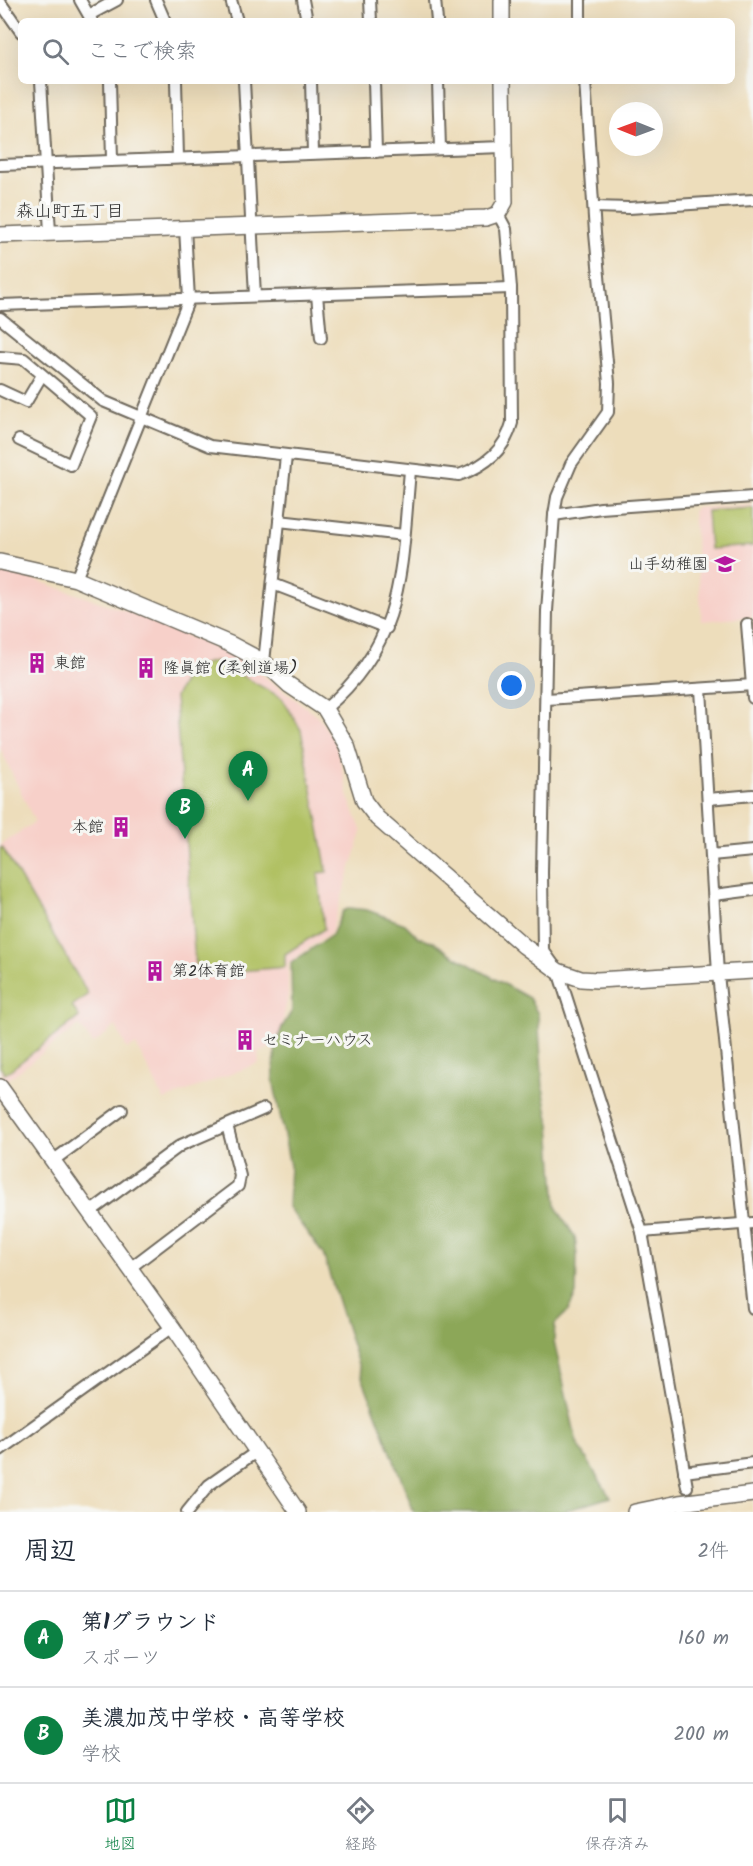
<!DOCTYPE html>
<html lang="ja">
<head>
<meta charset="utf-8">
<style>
	body { margin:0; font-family:Kalam,"Klee One",sans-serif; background:#f6f6f7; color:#1f2937 }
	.compass { position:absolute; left:609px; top:102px; width:54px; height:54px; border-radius:50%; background:#fff; box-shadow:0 6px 24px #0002; rotate:271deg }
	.you { position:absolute; left:512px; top:686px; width:21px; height:21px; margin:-15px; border:4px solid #fff; border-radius:50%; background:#1a73e8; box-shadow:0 0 0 9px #1a73e833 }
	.badge { display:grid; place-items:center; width:39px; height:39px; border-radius:50%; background:#0b8043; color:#fff; font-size:20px; font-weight:700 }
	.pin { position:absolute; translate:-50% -50px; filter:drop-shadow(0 2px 3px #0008) }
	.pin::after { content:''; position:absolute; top:32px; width:21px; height:18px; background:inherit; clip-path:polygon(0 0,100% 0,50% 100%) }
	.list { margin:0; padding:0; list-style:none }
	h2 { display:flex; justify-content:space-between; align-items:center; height:78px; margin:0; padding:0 24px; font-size:26px }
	h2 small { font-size:20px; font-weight:400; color:#747a83 }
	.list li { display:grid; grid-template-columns:39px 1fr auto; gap:18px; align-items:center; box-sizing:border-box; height:96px; padding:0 24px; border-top:2px solid #e0e1e3 }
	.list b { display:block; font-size:22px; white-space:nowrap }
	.list p { margin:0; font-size:20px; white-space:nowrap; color:#747a83 }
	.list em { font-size:20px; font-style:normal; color:#747a83 }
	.icon { flex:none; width:33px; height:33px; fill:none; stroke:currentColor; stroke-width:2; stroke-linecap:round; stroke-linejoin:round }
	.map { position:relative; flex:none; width:753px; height:1512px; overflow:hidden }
	.search { position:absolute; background:#fff; box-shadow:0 6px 24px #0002; left:18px; right:18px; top:18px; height:66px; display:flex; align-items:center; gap:15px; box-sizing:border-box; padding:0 21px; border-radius:9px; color:#747a83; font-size:22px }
	.sheet { height:270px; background:#fff }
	nav { display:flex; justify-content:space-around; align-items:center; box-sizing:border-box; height:84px; border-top:2px solid #e0e1e3; background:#fff; font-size:16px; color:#747a83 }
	nav a { display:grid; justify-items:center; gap:3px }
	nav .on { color:#0b8043 }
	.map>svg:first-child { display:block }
</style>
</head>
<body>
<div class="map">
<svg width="753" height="1512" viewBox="0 0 753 1512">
	<rect width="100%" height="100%" fill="#f6f6f2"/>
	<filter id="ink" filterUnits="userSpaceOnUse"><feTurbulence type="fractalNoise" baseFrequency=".0167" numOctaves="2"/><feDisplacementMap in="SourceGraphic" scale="12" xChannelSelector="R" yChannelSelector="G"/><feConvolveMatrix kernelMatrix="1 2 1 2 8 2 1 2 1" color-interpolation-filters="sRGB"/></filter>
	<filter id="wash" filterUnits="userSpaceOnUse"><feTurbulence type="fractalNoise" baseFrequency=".008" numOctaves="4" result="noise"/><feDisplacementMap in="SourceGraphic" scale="24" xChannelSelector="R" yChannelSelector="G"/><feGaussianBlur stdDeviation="1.35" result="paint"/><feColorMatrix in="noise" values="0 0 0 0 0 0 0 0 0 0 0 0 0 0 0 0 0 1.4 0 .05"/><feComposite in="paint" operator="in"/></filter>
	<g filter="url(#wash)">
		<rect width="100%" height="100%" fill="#edddbb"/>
		<!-- built -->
		<g fill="#f7d0c9">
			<path d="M753,505V617L702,621L693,511L695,508Z"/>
			<path d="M0,568L144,617L239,658L318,716L336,743L349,799L362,832L331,932L288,963V995L279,1043L258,1052L259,1063L164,1100L136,1045L127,1049L116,1026L93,1044L79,1025L6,1081L0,1072V845L35,822L0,748Z"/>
		</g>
		<!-- green -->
		<g fill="#b1c163" stroke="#6e7647" stroke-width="1.5">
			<path d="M753,508V546L710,549L707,511Z"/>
			<path d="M216,661L282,698L301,730L327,872L318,873L324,929L285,954V967L196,975L175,697C185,676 191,665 216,661Z"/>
			<path d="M2,847L88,994L72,1006L79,1017L5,1074L0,1067V849Z"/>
		</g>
		<!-- forest -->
		<path fill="#8ca759" stroke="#5c6942" stroke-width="1.5" d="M350,908L367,910L405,924L418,937L434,942L449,953L529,998L538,1014L543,1088L550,1124L556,1207L575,1237L577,1256L576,1294L568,1311L555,1324L554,1341L577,1443L610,1497L562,1512H414L362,1377L323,1254L288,1207L290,1166L273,1079L276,1044L282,1027L292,1011L291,963L332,935L343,911Z"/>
	</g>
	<g filter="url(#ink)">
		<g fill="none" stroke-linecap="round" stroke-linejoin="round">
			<!-- street-tunnel -->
			<path stroke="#c6b99e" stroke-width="10" stroke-dasharray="10 5" stroke-linecap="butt" d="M687,1487L691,1512"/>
			<!-- street casing -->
			<g stroke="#6f695d" stroke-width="14">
				<g id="street">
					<path d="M80,0L92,21"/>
					<path d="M156,0L165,21"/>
					<path d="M231,0L237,21"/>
					<path d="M303,0L307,21"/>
					<path d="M370,0L371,21"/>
					<path d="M435,0L437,21"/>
					<path d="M580,0V21"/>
					<path d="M0,2L21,32"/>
					<path d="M89,15L117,0"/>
					<path d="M41,81L50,232"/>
					<path d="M110,81L112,160"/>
					<path d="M176,81L178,158"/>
					<path d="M244,81L255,296"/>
					<path d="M311,81L313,153"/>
					<path d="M374,81L376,152"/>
					<path d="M438,81L440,149"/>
					<path d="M585,81L595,233L609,383L608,412L571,464L557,497L554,515L547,611L542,873L543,950L558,971L642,1232L687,1487"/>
					<path d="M0,165L503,147"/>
					<path d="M594,207L629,208L753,200"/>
					<path d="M317,295L321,338"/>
					<path d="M0,305L511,288"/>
					<path d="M0,318L103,401L210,446L459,475C485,466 505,450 512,423L511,288L506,229L498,214"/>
					<path d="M0,357L24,359L91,416L71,465L19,440"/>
					<path d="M0,390L26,402L42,375"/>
					<path d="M554,515L601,508L753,497"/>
					<path d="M279,521L404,535"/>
					<path d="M76,579L189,299L185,228"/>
					<path d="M273,584L387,628"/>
					<path d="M747,624L753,698"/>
					<path d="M264,662L286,456"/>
					<path d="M701,689L718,974L753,1308"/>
					<path d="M547,699L753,685"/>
					<path d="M325,709C406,641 401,567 410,471"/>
					<path d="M708,799L753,795"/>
					<path d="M711,855L753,851"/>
					<path d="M714,895L753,890"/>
					<path d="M54,1160L122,1110"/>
					<path d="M90,1212L181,1145L264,1109"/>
					<path d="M642,1232L753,1223"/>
					<path d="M130,1268L238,1186L240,1176L227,1125"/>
					<path d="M0,1450L172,1327"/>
					<path d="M684,1472L753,1463"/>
					<path d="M187,1512L209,1485L256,1452"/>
				</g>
			</g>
			<!-- secondary casing -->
			<g stroke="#6f695d" stroke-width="18">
				<g id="secondary">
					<path d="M502,0V21"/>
					<path d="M0,235L486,218L498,214L505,202L503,81"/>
					<path d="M0,562L76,579L230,644L264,662L289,685L325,709L347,746L364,801L377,818L524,946L558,971L581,979L597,980L753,971"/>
					<path d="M0,1087L172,1327L298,1512"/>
					<path d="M635,1512L679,1503L753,1494"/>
				</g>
			</g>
			<!-- street -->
			<use href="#street" stroke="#fff" stroke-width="10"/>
			<!-- secondary -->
			<use href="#secondary" stroke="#fff" stroke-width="15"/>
		</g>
	</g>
	<!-- icons -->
	<defs>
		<g id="school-bare" transform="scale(1.62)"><path d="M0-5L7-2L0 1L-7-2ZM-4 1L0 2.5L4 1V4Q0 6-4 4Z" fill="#b5179e" stroke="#f6f6f2" stroke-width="2.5" paint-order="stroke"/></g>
		<g id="building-bare" transform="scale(1.62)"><path d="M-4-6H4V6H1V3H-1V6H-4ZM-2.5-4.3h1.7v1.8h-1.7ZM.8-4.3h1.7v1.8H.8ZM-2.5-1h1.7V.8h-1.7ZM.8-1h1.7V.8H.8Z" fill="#b5179e" stroke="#f6f6f2" stroke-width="2.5" paint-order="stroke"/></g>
	</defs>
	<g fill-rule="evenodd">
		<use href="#school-bare" x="725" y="564"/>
		<use href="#building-bare" x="37" y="663"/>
		<use href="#building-bare" x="146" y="668"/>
		<use href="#building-bare" x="121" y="827"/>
		<use href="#building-bare" x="155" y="971"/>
		<use href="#building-bare" x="245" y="1040"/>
	</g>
	<g text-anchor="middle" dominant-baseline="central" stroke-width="6" stroke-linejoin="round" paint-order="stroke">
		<!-- poi labels -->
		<g font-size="16" fill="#2b2b2b" stroke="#f6f6f2" text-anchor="start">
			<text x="708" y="564" text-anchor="end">山手幼稚園</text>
			<text x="54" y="663">東館</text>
			<text x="163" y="668">隆眞館 (柔剣道場)</text>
			<text x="104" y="827" text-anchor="end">本館</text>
			<text x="172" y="971">第2体育館</text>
			<text x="262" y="1040">セミナーハウス</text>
		</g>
		<!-- neighbourhood labels -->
		<g font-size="18" fill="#2b2b2b" stroke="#f6f6f2">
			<text x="70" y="212">森山町五丁目</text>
		</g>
	</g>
</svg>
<svg class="compass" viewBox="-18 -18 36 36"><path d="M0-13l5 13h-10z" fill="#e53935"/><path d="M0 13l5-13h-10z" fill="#747a83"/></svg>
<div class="you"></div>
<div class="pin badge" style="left:248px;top:801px">A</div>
<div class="pin badge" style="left:185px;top:839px">B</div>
<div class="search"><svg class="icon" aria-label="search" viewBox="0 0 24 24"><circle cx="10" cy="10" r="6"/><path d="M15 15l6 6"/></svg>ここで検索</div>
</div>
<section class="sheet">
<h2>周辺<small>2件</small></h2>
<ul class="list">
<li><span class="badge">A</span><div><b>第1グラウンド</b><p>スポーツ</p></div><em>160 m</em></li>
<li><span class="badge">B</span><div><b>美濃加茂中学校・高等学校</b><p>学校</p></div><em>200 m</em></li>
</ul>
</section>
<nav>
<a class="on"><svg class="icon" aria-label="map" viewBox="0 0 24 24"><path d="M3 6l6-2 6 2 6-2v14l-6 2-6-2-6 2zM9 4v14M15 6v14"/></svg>地図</a>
<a><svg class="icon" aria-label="directions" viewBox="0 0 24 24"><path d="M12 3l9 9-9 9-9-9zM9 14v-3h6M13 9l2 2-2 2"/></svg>経路</a>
<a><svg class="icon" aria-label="saved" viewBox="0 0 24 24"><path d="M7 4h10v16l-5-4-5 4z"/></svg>保存済み</a>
</nav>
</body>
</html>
